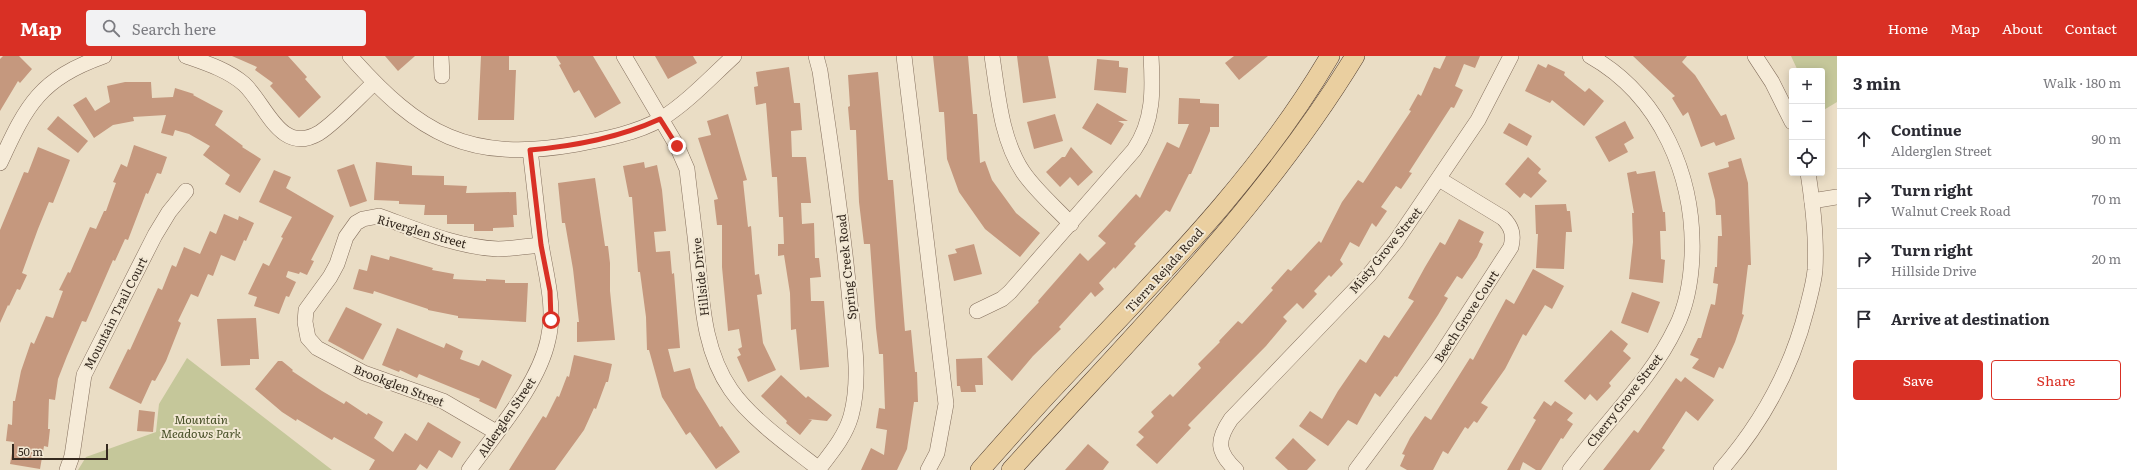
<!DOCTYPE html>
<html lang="en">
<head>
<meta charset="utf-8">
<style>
	body { margin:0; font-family:Literata,serif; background:#f2f2f3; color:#2b2b33 }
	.controls { position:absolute; right:12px; top:12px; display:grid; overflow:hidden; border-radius:4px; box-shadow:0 2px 10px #0003 }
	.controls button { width:36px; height:36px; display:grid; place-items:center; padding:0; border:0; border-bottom:1px solid #e1e1e2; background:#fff; color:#2b2b33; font:20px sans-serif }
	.scale { position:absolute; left:12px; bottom:10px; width:96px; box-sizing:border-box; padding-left:4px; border:2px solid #35291f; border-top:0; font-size:11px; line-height:14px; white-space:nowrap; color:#35291f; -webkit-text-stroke:3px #f2e8d4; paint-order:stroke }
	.stop { position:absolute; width:12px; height:12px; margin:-9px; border:3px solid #d93025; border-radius:50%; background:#fff }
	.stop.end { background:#d93025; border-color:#fff; box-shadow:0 1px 4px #0008 }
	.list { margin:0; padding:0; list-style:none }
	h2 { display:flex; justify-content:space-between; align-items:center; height:52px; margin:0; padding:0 16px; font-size:17px }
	h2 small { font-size:13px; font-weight:400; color:#7c7c81 }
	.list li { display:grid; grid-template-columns:26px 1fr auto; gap:12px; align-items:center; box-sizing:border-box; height:60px; padding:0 16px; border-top:1px solid #e1e1e2 }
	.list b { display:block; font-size:15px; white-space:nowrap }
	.list p { margin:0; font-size:13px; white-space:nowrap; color:#7c7c81 }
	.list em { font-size:13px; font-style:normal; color:#7c7c81 }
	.actions { display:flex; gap:8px; padding:12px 16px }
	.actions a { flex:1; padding:9px 0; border:1px solid #d93025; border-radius:4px; text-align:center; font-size:14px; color:#d93025 }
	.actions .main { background:#d93025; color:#fff }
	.icon { flex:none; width:22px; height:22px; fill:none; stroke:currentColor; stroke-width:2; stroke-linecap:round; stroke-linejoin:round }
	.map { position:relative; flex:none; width:1837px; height:414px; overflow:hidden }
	header { display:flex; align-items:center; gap:24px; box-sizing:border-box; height:56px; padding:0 20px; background:#d93025; color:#fff }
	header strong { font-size:19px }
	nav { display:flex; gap:22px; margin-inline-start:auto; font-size:14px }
	.search { width:280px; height:36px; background:#f2f2f3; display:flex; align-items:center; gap:10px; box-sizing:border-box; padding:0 14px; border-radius:4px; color:#7c7c81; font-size:15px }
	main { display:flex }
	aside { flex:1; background:#fff }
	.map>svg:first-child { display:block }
</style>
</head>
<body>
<header>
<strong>Map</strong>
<div class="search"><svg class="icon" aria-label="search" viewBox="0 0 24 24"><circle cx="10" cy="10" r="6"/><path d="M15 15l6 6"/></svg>Search here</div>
<nav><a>Home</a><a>Map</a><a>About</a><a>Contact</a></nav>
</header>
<main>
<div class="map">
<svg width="1837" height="414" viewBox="0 0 1837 414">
	<rect width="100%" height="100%" fill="#eaddc5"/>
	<!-- green -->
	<g fill="#c5c79a">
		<path d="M1791,0H1837V46L1822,55V15H1798Z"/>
		<path d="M187,302L332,414H78L86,401L156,376L159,348Z"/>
	</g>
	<!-- building -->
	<g fill="#c5987e">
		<path d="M3,0H19L32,13L20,27L18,25L0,55V3Z"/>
		<path d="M232,0H288L307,21L305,23L321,41L299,62L270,30L273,27L255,14L257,11Z"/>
		<path d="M385,0H415L398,15Z"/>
		<path d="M481,0H509V14H516L514,64H478Z"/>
		<path d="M556,0H593L621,47L595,62L579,34L574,37L559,9L561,8Z"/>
		<path d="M655,0H693L697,7L668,23Z"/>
		<path d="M933,0H968L973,58H977L980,107L985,105L992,124L1016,157L1040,177L1020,201L985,173L959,136L947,103L944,56H939Z"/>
		<path d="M1017,0H1048L1056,42L1023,47Z"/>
		<path d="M1234,0H1268L1239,24L1225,7Z"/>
		<path d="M1446,0H1480L1475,12L1464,8L1455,30L1463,34L1454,52L1451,51L1409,116L1412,117L1401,133L1396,130L1381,151L1387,155L1376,171L1372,167L1359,191L1350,186L1340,204L1343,208L1331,221L1329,219L1314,235L1317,238L1303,253L1297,247L1283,261L1287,265L1266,290L1188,369L1191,372L1157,408L1136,389L1144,381L1138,376L1154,360L1151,356L1170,338L1173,341L1201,312L1198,308L1220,286L1219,285L1238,265L1242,268L1273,234L1271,232L1288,213L1291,215L1319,185L1321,187L1342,146L1358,124L1363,127L1411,55L1409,54L1418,38L1421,40L1434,11L1440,13Z"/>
		<path d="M1633,0H1687L1682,6L1695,19L1721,60L1726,58L1735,83L1716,90L1714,86L1701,91L1688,56L1683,60L1672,42L1675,40Z"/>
		<path d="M1097,3L1119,5V11L1128,12L1126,37L1094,34Z"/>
		<path d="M1538,8L1546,12L1548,8L1565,16L1564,19L1585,36L1589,32L1604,45L1584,70L1552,44L1550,47L1525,35Z"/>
		<path d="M789,11L794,47H800L802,74L791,75L792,101H806L811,147H801L802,168L814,167L815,202H819L821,221L810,222L811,245H824L829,311L800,314L796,273L791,274L790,237L784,199L778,200V188H784L783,161H779L777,121H772L766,47L756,49L754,31L758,30L756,16Z"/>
		<path d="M878,16L888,124H893L905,275L911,274L915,316H917L918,346H914L907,393L897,414H861L871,392L884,399L887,374L876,372L879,352L885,353L883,298H879L876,272L870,188H864L859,146L856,74H850L848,51L850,50L848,19Z"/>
		<path d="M125,26H151L152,42L173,41L175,32L194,38L193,39L223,55L215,69L243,90L242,91L261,103L240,137L225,128L230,119L203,99L210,90L189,78L175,74L173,80L161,77L166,59L133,61L134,65L113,69L94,82L73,49L86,41L95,55L110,46L107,30Z"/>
		<path d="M1179,42L1200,43V47L1219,48V71H1210V75L1191,118H1189L1170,156L1166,154L1134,188L1136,190L1115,213L1114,211L1099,227L1104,233L1095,241L1091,236L1059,271L1061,273L1033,300L1012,325L987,301L1039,246L1038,245L1080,197L1088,205L1106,187L1098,180L1136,138L1140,142L1167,86L1179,92L1189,68H1178Z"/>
		<path d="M1097,47L1128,65H1118L1124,68L1111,89L1082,72Z"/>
		<path d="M728,58L747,124L743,125L748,171L751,170L755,219L759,218L762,238L757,239L763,287L776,314L748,326L737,301L741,299L738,293L742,291L739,273L728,275L722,211V169H717L714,144L718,143L698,82L711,79L707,65Z"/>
		<path d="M1055,58L1063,85L1034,93L1027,66Z"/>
		<path d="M58,60L88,85L78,97L47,73Z"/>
		<path d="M1625,65L1634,82L1624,88L1628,96L1609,106L1595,81Z"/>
		<path d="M1509,67L1532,80L1527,90L1503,77Z"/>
		<path d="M134,89L167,101L161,118L157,117L148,138L146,137L128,184L125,183L115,205L113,204L86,266L82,265L67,300L58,323L55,344L49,343L48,373H50L48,391L44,390L40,413L10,408L14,386L6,385L8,368L12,369L13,345H15L21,315L31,286L34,288L46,260L53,262L63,235L59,234L68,216L70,217L90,171L96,173L104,155H106L116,127L113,126L121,108L127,111Z"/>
		<path d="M38,91L70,104L53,147L49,146L38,173L22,217L27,219L20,234L17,233L9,250L8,249L0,267V174L24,116L28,117Z"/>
		<path d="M1071,91L1093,116L1078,130L1070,121L1060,131L1046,116L1062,101H1065Z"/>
		<path d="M1528,101L1541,113L1538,117L1547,125L1531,142L1524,137L1520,142L1505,128Z"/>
		<path d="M1741,102L1748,127L1751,209H1748L1742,258L1744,259L1735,286L1723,313L1719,311L1714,322L1692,312L1699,303L1690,299L1698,282H1701L1711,248L1715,249L1718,228L1713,227L1715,211H1717L1718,180H1722L1721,159H1716L1715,144L1708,117L1729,111L1728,106Z"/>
		<path d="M376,106L412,110V119L444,120V129L467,130L466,137L516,136L517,159H513L514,171L493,172V175H474V168H447V159H424L425,149L399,148V145L374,144Z"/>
		<path d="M644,106L645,112L657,109L662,134L666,175L654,176L656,196L670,195L672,218L674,217L680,292L668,293L674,316L690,312L696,332L720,371L722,370L740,396L716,413L690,376L686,379L662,341L649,294H647L646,261L640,216H638L632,141H629L623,110Z"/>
		<path d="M354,108L367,145L350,151L337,114Z"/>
		<path d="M274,114L291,121L286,132L334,160L311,204L314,205L307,219L300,216L299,218L288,215L286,221L296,226L289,241L286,240L279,258L254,250L257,241L248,238L263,207L269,210L283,182L281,181L292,161L259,146Z"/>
		<path d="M1636,115L1637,118L1655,115L1663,156H1665L1666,175H1660L1661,203L1665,204L1663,227L1629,223L1633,186L1632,157H1634L1627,117Z"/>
		<path d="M595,122L605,190H608L610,207V235L615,284L577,286V266H579L573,213L565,167H562L558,127Z"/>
		<path d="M1566,148L1567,155H1570L1572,176H1566L1564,213L1536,212L1538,178H1536L1535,149Z"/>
		<path d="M224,158L238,164L239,160L254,167L246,185L244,184L235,205L221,199L213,220L208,218L198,241L191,238L178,265L181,267L166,305L155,325L152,324L141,348L109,332L128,293L130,294L158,232L162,234L172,209L176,211L184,191L200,198L210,175L216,178Z"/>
		<path d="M1459,163L1484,176L1479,186L1483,188L1477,201L1462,223L1457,220L1444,240L1448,242L1438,259L1397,321L1395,320L1380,341L1375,337L1357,369L1348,364L1328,390L1299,370L1310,355L1322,363L1338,335L1360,303L1366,307L1384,279L1389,282L1414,245L1408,242L1425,211L1440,186L1445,189Z"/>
		<path d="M974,188L982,218L954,225L948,199L957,197L955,193Z"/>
		<path d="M371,199L389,204L390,200L433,212L432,214L454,218L453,223L486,225V223L505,224V227H528L526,266L458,262V260L428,254V253L374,235L373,238L353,233L359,213L367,215Z"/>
		<path d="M1533,213L1564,230L1552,253L1545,249L1526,280L1523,278L1505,313L1481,347L1488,351L1477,367L1474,365L1468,373L1465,371L1448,398L1443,395L1433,414H1407L1400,410L1405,399L1402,398L1410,382L1425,360L1431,364L1470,302L1473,304L1506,243L1514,248Z"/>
		<path d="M1632,236L1660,246L1648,277L1621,267Z"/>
		<path d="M346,251L382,268L363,304L328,285Z"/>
		<path d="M256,262L259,303H250V309L221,310L217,263Z"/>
		<path d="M397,272L444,292L446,287L463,295L460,303L479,310L482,304L512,319L496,353L479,345L480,343L419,318L417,322L400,314L399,316L382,309Z"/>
		<path d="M1611,274L1628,288L1623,295L1631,302L1609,327L1611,330L1597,345L1590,338L1585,344L1564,325Z"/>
		<path d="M574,299L612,308L608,326H606L596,353L594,352L584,374L555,414H509L543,360L546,362L557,340L559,341L567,320L569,321Z"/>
		<path d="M982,302L983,329H975L976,336H961L960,330H957L956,303Z"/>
		<path d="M278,305H282L293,314L292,315L322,335L344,348L346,345L367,359L368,357L383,366L374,382L393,396L405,377L417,385L428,366L461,386L452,402L439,394L427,413L420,408L416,414H369L375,404L334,381L332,384L297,363L296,365L282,356L255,333Z"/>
		<path d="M781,319L806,342L808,340L832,359L827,365L808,363L812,364L800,379L786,367L787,365L761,340Z"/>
		<path d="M1685,321L1714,344L1698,365L1686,355L1662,392L1665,394L1650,414H1603L1634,374L1638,377L1676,322L1681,326Z"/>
		<path d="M1544,345L1551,350L1555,345L1573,357L1567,364L1573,368L1563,383L1561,382L1541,414H1536L1523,406L1520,414H1507L1536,364L1533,362Z"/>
		<path d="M139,354L155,356L153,376L137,375Z"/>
		<path d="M1293,382L1316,404L1307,414H1288L1275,402Z"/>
		<path d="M1088,388L1109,406L1103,414H1065Z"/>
	</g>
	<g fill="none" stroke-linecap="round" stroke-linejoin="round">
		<!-- minor casing -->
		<g stroke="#846f5d" stroke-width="16">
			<g id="minor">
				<path d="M186,0C206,7 228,14 244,28C266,48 280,100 319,77C335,67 359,41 374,27"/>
				<path d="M350,0C420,79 469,107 577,88C605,83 637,77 661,63C688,46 711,21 734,0"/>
				<path d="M441,0L442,20"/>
				<path d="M624,0L677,90L687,113C690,141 694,169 697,198C702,244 703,294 731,334C751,363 791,391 819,413"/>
				<path d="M816,0L820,15C831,92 843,168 850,246C854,284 861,323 851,360C845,381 831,397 818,414"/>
				<path d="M904,0L946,348L937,397L928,414"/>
				<path d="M992,0C998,39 1001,83 1023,116C1036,135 1055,151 1071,168"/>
				<path d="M1755,0L1772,26L1792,66"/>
				<path d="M0,107C27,48 40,23 104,0"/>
				<path d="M1812,145L1837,141"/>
				<path d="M977,255L1002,243L1010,236L1134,94C1154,65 1153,33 1151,0"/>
				<path d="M496,376L443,345L364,317L317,292L308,282L305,266L306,254L330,221L337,208L346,181L356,167L363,163L379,160C418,174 457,191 498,193C512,193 527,190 541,189"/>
				<path d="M67,414L72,400L84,319L155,179L169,156L186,135"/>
				<path d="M469,414C496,376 538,330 548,284C556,251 546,220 541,188C537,157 534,125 530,94"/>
				<path d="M1236,414C1217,396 1216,385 1231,363L1369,219L1396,185L1478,64L1511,0"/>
				<path d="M1356,414L1437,305L1511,191C1514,179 1512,171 1503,162L1439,123"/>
				<path d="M1570,414C1605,366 1651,324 1676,271C1687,249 1691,224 1692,200C1695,121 1661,40 1590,0"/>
				<path d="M1721,414C1762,367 1792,312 1807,252C1810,240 1814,226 1815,214C1817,181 1813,149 1808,117"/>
			</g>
		</g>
		<!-- major casing -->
		<g stroke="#523e31" stroke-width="20">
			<g id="major">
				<path d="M980,414C1002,389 1025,363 1048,338C1148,231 1255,128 1330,0"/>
				<path d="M1011,414C1131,281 1261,154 1355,0"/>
			</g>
		</g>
		<!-- minor -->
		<use href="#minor" stroke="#f6ebd8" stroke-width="15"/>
		<!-- major -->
		<use href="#major" stroke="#eacfa0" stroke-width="19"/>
	</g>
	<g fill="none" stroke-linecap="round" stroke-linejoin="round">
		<!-- route -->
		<path stroke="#d93025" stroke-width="5" d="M551,264L550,235L541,189L530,94C576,90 618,82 660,63L677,90"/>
	</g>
	<g text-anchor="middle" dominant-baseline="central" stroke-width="4" stroke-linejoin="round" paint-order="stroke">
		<!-- street labels -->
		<g font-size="12" fill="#35291f" stroke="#f2e8d4">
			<text transform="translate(422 175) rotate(16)">Riverglen Street</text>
			<text transform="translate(1385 194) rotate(-51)">Misty Grove Street</text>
			<text transform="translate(846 211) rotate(-96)">Spring Creek Road</text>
			<text transform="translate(1164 214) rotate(-48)">Tierra Rejada Road</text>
			<text transform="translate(700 221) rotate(-96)">Hillside Drive</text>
			<text transform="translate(115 257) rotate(-63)">Mountain Trail Court</text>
			<text transform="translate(1466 260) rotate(-57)">Beech Grove Court</text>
			<text transform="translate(399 329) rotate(21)">Brookglen Street</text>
			<text transform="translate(1624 344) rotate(-52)">Cherry Grove Street</text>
			<text transform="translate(506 361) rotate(-56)">Alderglen Street</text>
		</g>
		<!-- park labels -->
		<g font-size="12" font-style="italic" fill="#485028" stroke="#f2e8d4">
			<text x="201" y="363">Mountain<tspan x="201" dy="14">Meadows Park</tspan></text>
		</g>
	</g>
</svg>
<div class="controls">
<button>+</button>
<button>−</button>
<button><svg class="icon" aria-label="locate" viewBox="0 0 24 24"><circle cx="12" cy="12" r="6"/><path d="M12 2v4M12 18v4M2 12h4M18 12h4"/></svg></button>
</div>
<div class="scale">50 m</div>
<div class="stop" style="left:551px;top:264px"></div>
<div class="stop end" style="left:677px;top:90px"></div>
</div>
<aside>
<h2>3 min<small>Walk · 180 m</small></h2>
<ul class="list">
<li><svg class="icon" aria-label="ahead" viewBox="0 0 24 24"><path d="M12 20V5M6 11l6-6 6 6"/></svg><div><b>Continue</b><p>Alderglen Street</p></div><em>90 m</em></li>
<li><svg class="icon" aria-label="right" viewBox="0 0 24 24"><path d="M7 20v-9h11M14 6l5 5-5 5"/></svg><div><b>Turn right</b><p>Walnut Creek Road</p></div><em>70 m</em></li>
<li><svg class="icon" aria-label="right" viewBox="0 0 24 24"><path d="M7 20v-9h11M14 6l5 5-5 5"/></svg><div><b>Turn right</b><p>Hillside Drive</p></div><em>20 m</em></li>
<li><svg class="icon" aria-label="arrive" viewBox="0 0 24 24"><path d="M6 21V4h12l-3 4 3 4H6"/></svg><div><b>Arrive at destination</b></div></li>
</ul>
<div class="actions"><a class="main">Save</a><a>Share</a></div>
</aside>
</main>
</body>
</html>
